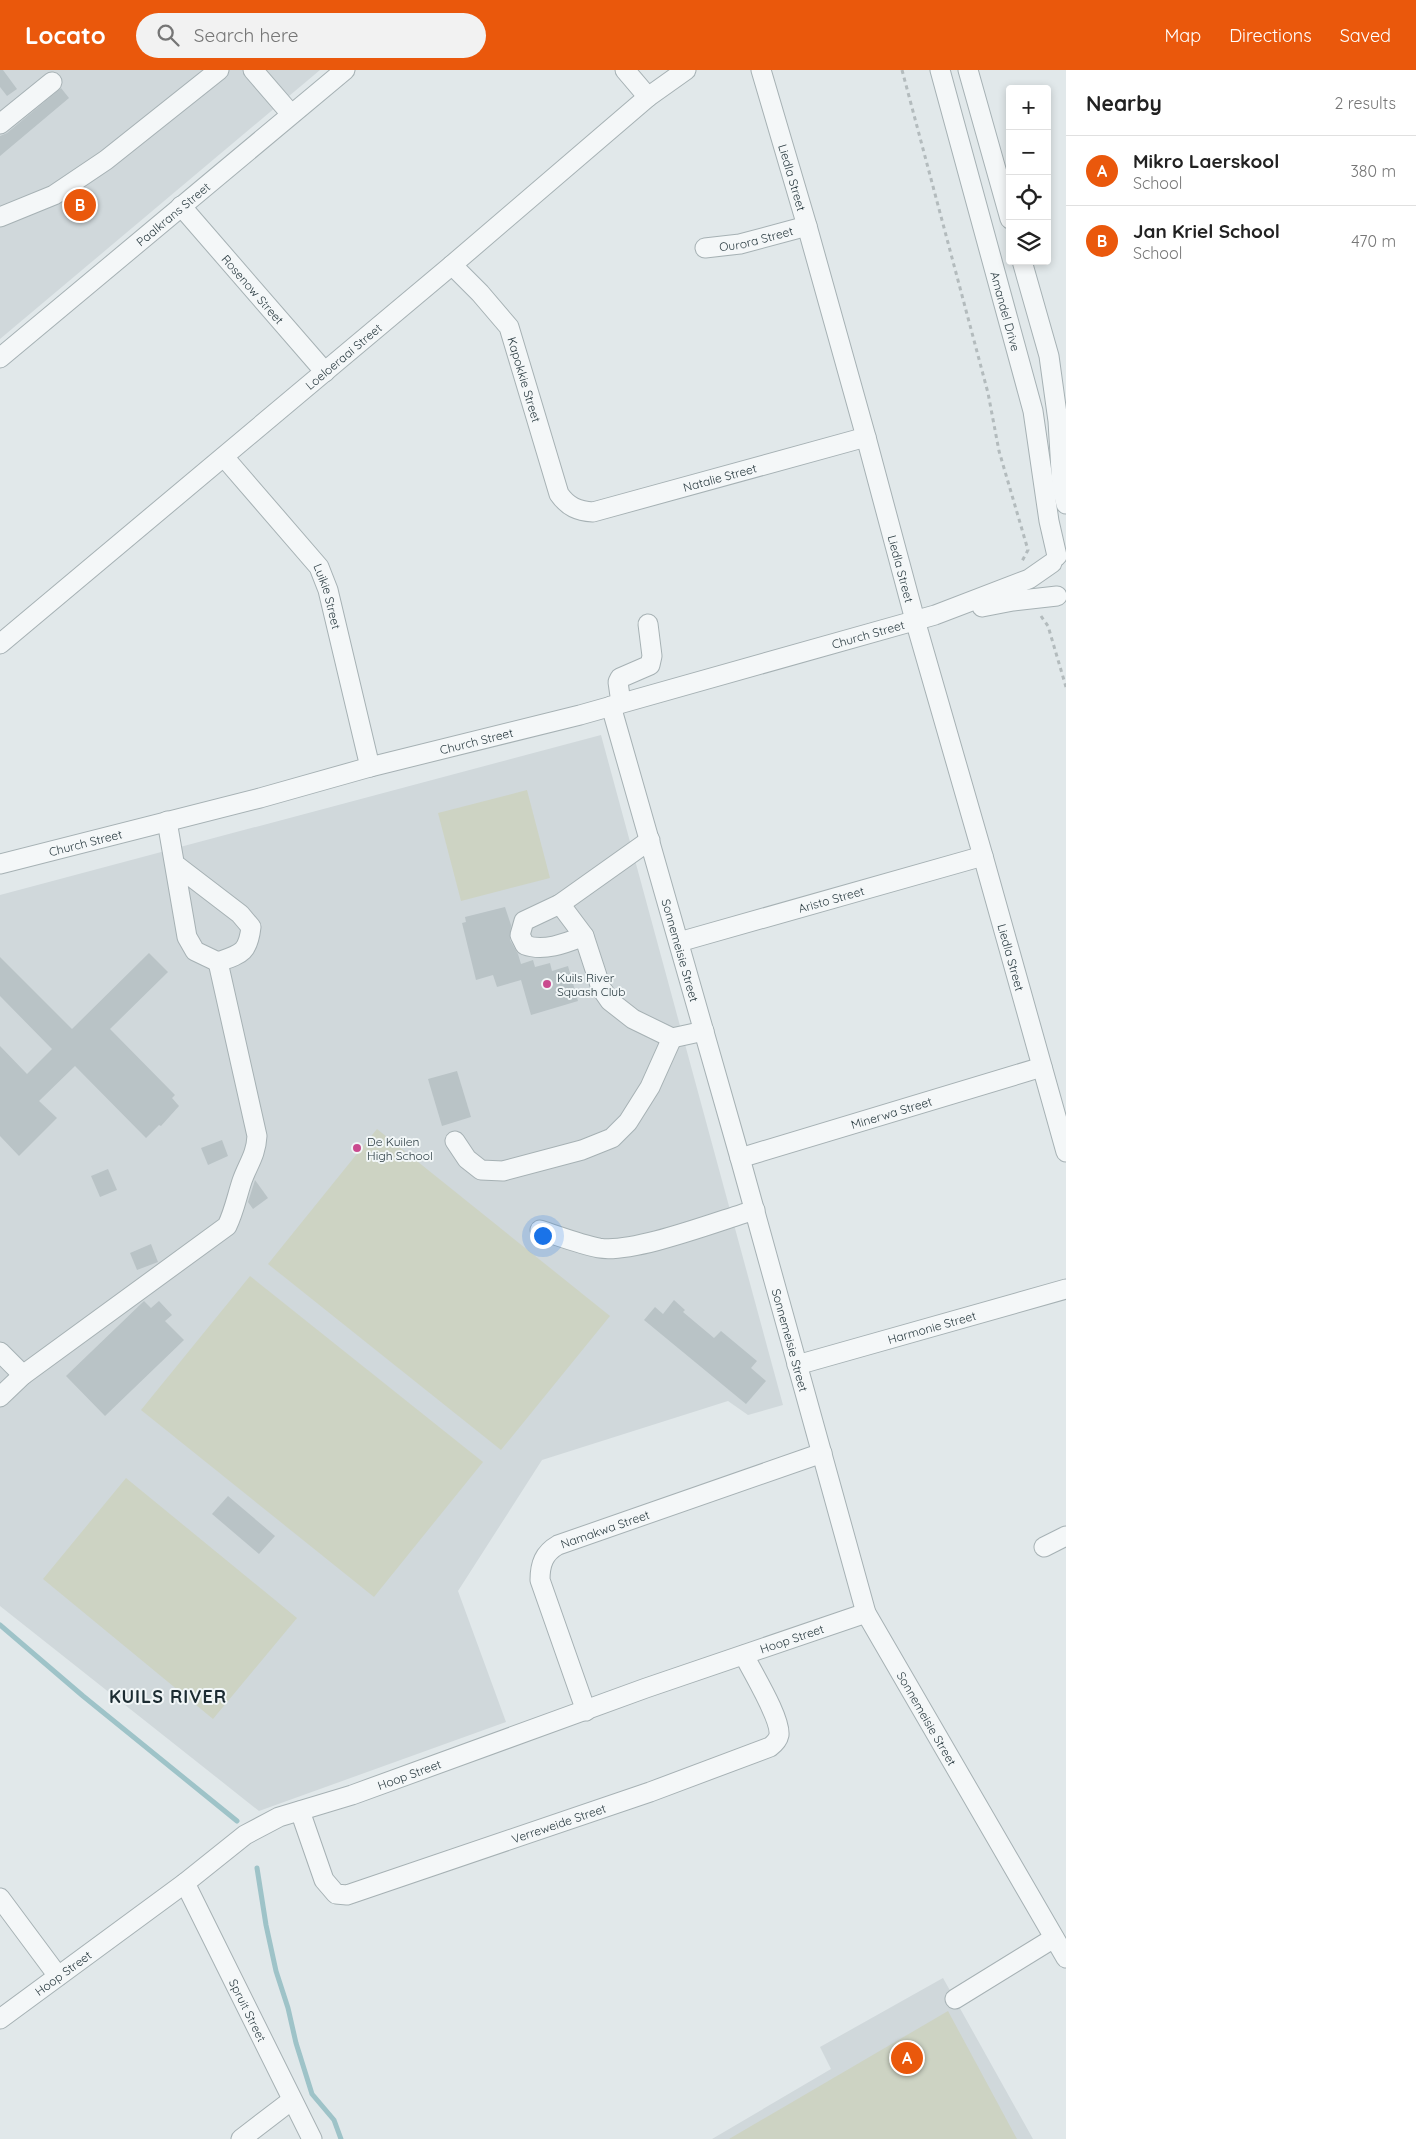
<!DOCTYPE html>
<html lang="en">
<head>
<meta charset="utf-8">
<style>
	body { margin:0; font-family:Quicksand,sans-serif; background:#f2f2f2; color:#222 }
	.controls { position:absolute; right:15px; top:15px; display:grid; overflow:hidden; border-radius:5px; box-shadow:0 2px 8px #0003 }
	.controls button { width:45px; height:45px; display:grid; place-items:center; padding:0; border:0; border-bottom:1px solid #e0e0e0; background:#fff; color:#222; font:25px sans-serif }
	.you { position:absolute; left:542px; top:1165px; width:18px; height:18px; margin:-12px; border:4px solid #fff; border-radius:50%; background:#1a73e8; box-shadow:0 0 0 8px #1a73e833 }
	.badge { display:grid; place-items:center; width:32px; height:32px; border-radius:50%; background:#ea580c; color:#fff; font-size:16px; font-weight:700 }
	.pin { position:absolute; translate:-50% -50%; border:2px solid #fff; box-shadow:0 1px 5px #0006 }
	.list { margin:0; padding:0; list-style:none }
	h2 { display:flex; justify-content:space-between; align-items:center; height:65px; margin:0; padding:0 20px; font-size:21px }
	h2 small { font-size:16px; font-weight:400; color:#767676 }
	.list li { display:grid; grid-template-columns:32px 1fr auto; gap:15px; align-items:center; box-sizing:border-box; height:70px; padding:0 20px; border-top:1px solid #e0e0e0 }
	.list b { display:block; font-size:19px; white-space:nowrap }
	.list p { margin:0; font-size:16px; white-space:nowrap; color:#767676 }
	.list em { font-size:16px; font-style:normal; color:#767676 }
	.icon { flex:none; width:28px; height:28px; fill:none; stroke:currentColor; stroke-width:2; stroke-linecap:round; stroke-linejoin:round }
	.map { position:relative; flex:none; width:1066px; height:2069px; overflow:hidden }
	header { display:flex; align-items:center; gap:30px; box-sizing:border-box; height:70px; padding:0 25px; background:#ea580c; color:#fff }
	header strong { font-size:24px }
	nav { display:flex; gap:28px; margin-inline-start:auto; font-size:18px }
	.search { width:350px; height:45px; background:#f2f2f2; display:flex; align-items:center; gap:12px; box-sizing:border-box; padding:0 18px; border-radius:28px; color:#767676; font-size:19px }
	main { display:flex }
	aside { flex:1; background:#fff }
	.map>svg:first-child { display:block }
</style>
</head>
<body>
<header>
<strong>Locato</strong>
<div class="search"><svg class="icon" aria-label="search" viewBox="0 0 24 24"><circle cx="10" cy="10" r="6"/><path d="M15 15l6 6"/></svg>Search here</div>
<nav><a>Map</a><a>Directions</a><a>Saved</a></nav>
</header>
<main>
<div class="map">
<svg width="1066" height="2069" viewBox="0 0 1066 2069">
	<rect width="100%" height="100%" fill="#e1e8ea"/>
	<!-- built -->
	<g fill="#d0d8db">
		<path d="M0,0H320L0,269Z"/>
		<path d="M601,665L783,1335L748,1345L728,1331L542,1390L458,1521L506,1652L259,1741L0,1536V825Z"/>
		<path d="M943,1908L1033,2069H712L831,1999L820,1977Z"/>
	</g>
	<!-- green -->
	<g fill="#cdd3c3">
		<path d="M527,720L550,808L461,831L438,743Z"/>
		<path d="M377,1059L610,1246L501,1380L268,1194Z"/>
		<path d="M250,1206L483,1392L374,1527L141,1340Z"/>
		<path d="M126,1408L297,1548L213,1649L43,1509Z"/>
		<path d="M948,1941L1017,2069H728H729Z"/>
	</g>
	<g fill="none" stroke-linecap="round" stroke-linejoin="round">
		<!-- stream -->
		<g stroke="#9ec3c8" stroke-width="5">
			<path d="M0,1555L83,1626L237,1751"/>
			<path d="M257,1798L266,1855L276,1901L288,1938L296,1973L312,2024L334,2050L341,2069"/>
		</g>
	</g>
	<!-- building -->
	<g fill="#b9c3c6">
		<path d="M0,0H3L17,19L7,26L0,17Z"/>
		<path d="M61,18L69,28L0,86V66L7,63Z"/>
		<path d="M505,837L511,855L510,870L518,884L521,894L533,890L535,897L550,893L552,901L568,896L578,931L531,945L521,910L497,917L493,905L476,910L462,853L466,852L465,847Z"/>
		<path d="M149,883L168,902L110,959L175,1025L172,1028L179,1036L161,1056L159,1055L146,1068L75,996L39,1031L57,1048L19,1086L0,1066V976L27,1004L52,979L0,926V887L72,959Z"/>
		<path d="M457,1001L471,1047L442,1056L428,1009Z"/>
		<path d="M222,1070L228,1086L208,1095L201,1078Z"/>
		<path d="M108,1099L117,1120L100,1127L91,1106Z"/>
		<path d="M255,1110L268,1128L253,1139L248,1132Z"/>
		<path d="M151,1174L158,1192L137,1200L130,1183Z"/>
		<path d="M674,1230L685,1240L683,1242L714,1268L721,1261L757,1291L751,1298L766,1311L746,1334L644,1250L655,1237L663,1244Z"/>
		<path d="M144,1231L151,1238L159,1231L172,1245L165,1251L184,1270L105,1346L66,1306Z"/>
		<path d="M228,1426L275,1466L259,1484L212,1444Z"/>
	</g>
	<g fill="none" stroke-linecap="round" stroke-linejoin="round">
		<!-- minor casing -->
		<g stroke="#a6b1b4" stroke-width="21">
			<g id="minor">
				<path d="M253,0L291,44"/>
				<path d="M625,0L648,27"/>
				<path id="s1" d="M761,0L807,156L866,367L915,550L983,786L1066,1082"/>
				<path id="s2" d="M940,0L1033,341L1049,451L1057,486"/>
				<path d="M968,0L1010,149"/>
				<path d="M0,54L52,12"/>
				<path id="s3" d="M181,136L325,302"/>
				<path d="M0,147L54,125L106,90L219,0"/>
				<path id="s4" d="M705,178L740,174L807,156"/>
				<path d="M1022,191L1049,286L1058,351L1062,418L1066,434"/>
				<path id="s5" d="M452,195L480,223L509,257L559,424C568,437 578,441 593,442L866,367"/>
				<path id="s6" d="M0,288L345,0"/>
				<path id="s7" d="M224,387L319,497L328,520L370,697"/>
				<path d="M982,537L1013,531L1057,526"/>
				<path id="s8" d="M0,574L452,195L648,27L686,0"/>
				<path d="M621,633L618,612L620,608L650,595L652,586L648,554"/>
				<path id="s9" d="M611,636L740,1088L866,1543L1066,1888"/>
				<path d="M167,751L187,867L195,881L218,892C241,884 248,883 251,857L240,844L176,795"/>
				<path id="s10" d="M0,794L260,728L370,697L580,645L935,545L1029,509L1052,493"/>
				<path d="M560,834L584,866L601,918L610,931L633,949L672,968L704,961"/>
				<path d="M584,866C566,873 544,882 525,875L520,865L524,851L560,834L650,770"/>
				<path id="s11" d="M679,872L983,786"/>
				<path d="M455,1071L467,1089L481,1100L503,1101L582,1080L612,1068L628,1052L650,1017L672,968"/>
				<path id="s12" d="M740,1088L1042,997"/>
				<path d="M540,1160C559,1166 579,1174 599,1178C633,1184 718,1151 755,1140"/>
				<path d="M0,1282L23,1305"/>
				<path id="s13" d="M797,1295L1066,1219"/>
				<path d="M0,1327L23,1305L227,1156C234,1142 237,1126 242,1111C248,1094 256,1085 257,1066L218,892"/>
				<path d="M1044,1477L1066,1466"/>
				<path id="s14" d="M586,1641L540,1510C540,1494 544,1483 558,1475L822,1383"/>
				<path id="s15" d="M300,1741L324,1810L336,1824L347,1825L650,1722L770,1677C774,1674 778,1670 779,1665C781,1648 752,1602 744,1585"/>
				<path id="s16" d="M185,1813L312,2069"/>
				<path d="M0,1828L58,1906"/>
				<path d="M955,1929L1054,1868"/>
				<path id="s17" d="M0,1949L185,1813L245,1765L279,1747L352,1725L646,1618L866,1543"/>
				<path d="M241,2069L292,2030"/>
			</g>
		</g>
		<!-- path -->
		<g stroke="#b3bbbd" stroke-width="3" stroke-dasharray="4 4" stroke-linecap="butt">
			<path d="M902,0L988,323L999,381L1028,480L1021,493"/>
			<path d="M1041,546L1048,556L1066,617"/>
		</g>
		<!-- minor -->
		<use href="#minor" stroke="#f4f7f8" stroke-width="19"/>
	</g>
	<!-- markers -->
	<g fill="#ca4a8f" stroke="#f1f6f7" stroke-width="2">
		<circle cx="547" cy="914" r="5"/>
		<circle cx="357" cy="1078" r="5"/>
	</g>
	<g text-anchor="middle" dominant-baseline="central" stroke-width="4" stroke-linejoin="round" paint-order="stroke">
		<!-- street labels -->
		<g font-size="12" fill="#2a3b41" stroke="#f1f6f7">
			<text stroke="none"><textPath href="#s1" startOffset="112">Liedla Street</textPath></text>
			<text stroke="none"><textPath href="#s6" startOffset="225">Paalkrans Street</textPath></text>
			<text stroke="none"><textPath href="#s4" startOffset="52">Ourora Street</textPath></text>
			<text stroke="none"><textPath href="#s3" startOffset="110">Rosenow Street</textPath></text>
			<text stroke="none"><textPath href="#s2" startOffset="250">Amandel Drive</textPath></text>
			<text stroke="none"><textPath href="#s8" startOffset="448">Loeloeraai Street</textPath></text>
			<text stroke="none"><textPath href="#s5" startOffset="139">Kapokkie Street</textPath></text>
			<text stroke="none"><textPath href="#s5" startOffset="430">Natalie Street</textPath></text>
			<text stroke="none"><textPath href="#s1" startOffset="518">Liedla Street</textPath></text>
			<text stroke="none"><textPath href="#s7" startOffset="176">Luikie Street</textPath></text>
			<text stroke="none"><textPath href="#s10" startOffset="898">Church Street</textPath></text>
			<text stroke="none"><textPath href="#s10" startOffset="492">Church Street</textPath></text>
			<text stroke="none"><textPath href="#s10" startOffset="88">Church Street</textPath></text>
			<text stroke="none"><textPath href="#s11" startOffset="158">Aristo Street</textPath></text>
			<text stroke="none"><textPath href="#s9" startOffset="254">Sonnemeisie Street</textPath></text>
			<text stroke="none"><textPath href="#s1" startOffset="922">Liedla Street</textPath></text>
			<text stroke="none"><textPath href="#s12" startOffset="158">Minerwa Street</textPath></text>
			<text stroke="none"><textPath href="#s13" startOffset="140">Harmonie Street</textPath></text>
			<text stroke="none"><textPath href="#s9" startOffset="659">Sonnemeisie Street</textPath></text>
			<text stroke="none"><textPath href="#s14" startOffset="230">Namakwa Street</textPath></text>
			<text stroke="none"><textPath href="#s17" startOffset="888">Hoop Street</textPath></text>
			<text stroke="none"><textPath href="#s9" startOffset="1064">Sonnemeisie Street</textPath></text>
			<text stroke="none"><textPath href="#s17" startOffset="482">Hoop Street</textPath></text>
			<text stroke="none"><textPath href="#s15" startOffset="326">Verreweide Street</textPath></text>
			<text stroke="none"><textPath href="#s17" startOffset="78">Hoop Street</textPath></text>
			<text stroke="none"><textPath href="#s16" startOffset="142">Spruit Street</textPath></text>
		</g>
		<!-- poi labels -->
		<g font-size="12" fill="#2a3b41" stroke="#f1f6f7" text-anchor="start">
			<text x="557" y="907">Kuils River<tspan x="557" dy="14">Squash Club</tspan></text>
			<text x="367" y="1071">De Kuilen<tspan x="367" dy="14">High School</tspan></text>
		</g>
		<!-- district labels -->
		<g font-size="18" font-weight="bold" letter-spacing="1" fill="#1c2c32" stroke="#f1f6f7">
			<text x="168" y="1626">KUILS RIVER</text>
		</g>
	</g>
</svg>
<div class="controls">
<button>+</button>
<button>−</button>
<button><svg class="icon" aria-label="locate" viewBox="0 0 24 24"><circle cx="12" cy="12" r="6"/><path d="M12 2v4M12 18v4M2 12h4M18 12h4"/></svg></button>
<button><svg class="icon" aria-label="layers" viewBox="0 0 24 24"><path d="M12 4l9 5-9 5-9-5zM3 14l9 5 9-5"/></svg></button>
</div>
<div class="you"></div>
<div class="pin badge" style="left:907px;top:1988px">A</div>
<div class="pin badge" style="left:80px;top:135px">B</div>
</div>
<aside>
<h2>Nearby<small>2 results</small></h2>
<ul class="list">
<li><span class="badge">A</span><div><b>Mikro Laerskool</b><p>School</p></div><em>380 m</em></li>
<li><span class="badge">B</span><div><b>Jan Kriel School</b><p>School</p></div><em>470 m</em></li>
</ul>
</aside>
</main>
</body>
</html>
